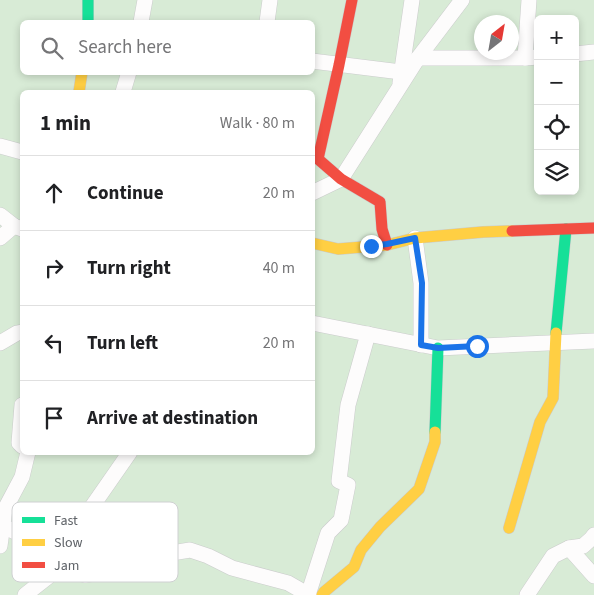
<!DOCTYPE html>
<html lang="en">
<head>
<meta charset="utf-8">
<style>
	body { margin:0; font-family:"Source Sans 3",sans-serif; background:#f2f2f2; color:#202124 }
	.controls { position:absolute; right:15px; top:15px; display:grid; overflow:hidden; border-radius:8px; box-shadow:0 2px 8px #0003 }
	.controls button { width:45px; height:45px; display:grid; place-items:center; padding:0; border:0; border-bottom:1px solid #e0e0e0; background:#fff; color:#202124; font:25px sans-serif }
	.compass { position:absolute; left:474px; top:15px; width:45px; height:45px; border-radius:50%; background:#fff; box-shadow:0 2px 8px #0003; rotate:31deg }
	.stop { position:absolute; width:15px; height:15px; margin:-11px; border:4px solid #1a73e8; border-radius:50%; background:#fff }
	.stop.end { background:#1a73e8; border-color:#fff; box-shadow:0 1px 5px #0008 }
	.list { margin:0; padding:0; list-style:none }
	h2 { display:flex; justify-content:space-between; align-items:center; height:65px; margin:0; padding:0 20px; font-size:21px }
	h2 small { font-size:16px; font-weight:400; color:#757577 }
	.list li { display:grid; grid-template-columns:32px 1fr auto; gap:15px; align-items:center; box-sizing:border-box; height:75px; padding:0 20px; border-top:1px solid #e0e0e0 }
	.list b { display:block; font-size:19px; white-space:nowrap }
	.list em { font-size:16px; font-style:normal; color:#757577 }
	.icon { flex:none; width:28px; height:28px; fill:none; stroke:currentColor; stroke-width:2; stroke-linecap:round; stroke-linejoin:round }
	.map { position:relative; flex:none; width:594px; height:595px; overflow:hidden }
	.search { position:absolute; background:#fff; box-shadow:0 2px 8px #0003; left:20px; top:20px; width:295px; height:55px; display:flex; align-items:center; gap:12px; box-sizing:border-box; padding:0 18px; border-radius:8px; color:#757577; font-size:19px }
	.panel { position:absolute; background:#fff; box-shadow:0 2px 8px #0003; left:20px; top:90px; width:295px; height:365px; border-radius:8px }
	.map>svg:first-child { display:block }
</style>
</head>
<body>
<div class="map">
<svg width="594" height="595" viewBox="0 0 594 595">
	<rect width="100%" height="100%" fill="#efeeea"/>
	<!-- green -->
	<path fill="#d8ebd6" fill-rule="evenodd" d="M0,0H594V595H0ZM538,19H575V191H538ZM22,22H312V72H22ZM482,22H512V52H482ZM22,92H312V452H22Z"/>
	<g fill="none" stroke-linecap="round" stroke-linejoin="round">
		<!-- street casing -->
		<g stroke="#cbcccc" stroke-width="16">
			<g id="street">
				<path d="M141,22L145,0"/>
				<path d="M267,22L270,0"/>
				<path d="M575,54L594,52"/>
				<path d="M418,58H525L538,57"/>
				<path d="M525,58L529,0"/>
				<path d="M312,61L401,72"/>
				<path d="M400,83L412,0"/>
				<path d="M123,92L129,72"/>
				<path d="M0,146L22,152"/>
				<path d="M312,193L341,179L418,58L462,0"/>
				<path d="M0,215L14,226L22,229"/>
				<path d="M0,238L14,226"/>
				<path d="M415,238L421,283V345"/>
				<path d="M312,323L438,348L594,341"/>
				<path d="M0,343L17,333L22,332"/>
				<path d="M22,405L19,443L22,446"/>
				<path d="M3,526L62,555"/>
				<path d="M0,546L5,509L22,477L28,452"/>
				<path d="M569,548L594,576"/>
				<path d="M54,568L85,575L119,569L135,559L190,550L208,556L232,568L288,583L309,595"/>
				<path d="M25,595L49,576L82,521L130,452"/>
				<path d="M308,595L328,533L341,520L348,485L339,481L348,405L368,334"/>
				<path d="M527,595L553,556L569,548L583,546L591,539L594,535"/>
			</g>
		</g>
		<!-- fast casing -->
		<g stroke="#cacacb" stroke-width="12">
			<g id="fast">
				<path d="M88,0V22"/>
				<path d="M556,333L566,229"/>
				<path d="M435,432L438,348"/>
			</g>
		</g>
		<!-- slow casing -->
		<g stroke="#cacacb" stroke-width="12">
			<g id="slow">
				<path d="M79,92L82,72"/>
				<path d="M312,243L338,249L387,245L415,238L483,232L512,231"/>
				<path d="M509,528L540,422L553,398L556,333"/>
				<path d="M322,595L324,592L354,567L361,550L380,527L419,489L435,442V432"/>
			</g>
		</g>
		<!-- jam casing -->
		<g stroke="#cacacb" stroke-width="12">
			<g id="jam">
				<path d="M352,0L339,65L318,159L341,179L380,202L382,229L387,245"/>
				<path d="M512,231L594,228"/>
			</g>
		</g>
		<!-- street -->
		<use href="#street" stroke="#fdfcfc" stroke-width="15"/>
		<!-- fast -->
		<use href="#fast" stroke="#16e098" stroke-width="11"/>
		<!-- slow -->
		<use href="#slow" stroke="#ffcf43" stroke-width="11"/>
		<!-- jam -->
		<use href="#jam" stroke="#f24e42" stroke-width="11"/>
	</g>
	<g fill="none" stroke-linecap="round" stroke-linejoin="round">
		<!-- route -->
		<path stroke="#1a73e8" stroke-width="6" d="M371,246L387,244L415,238L422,283L421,345L438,348L477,346"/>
	</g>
	<!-- legend -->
	<rect x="12" y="502" width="166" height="80" rx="8" fill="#fff" stroke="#cfd0d2" stroke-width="1"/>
	<rect x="22" y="517" width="23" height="6" fill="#16e098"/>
	<rect x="22" y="539" width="23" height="7" fill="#ffcf43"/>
	<rect x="22" y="562" width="23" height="6" fill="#f24e42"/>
	<g font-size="14" fill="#5f6368">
		<text x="54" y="525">Fast</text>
		<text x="54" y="547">Slow</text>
		<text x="54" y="570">Jam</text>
	</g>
</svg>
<div class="controls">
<button>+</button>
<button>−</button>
<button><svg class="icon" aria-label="locate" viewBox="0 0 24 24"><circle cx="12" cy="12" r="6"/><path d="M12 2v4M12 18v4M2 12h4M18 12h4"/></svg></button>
<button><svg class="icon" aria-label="layers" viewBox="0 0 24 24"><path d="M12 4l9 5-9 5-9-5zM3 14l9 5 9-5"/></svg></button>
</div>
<svg class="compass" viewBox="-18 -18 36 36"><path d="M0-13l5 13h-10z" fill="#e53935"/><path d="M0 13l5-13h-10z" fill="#757577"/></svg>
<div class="stop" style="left:477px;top:346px"></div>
<div class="stop end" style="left:371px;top:246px"></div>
<div class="search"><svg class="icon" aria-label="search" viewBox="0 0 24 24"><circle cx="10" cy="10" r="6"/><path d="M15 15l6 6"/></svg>Search here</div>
<section class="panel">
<h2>1 min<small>Walk · 80 m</small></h2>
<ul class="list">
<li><svg class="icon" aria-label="ahead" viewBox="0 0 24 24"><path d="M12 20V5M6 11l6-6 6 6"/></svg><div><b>Continue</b></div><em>20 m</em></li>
<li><svg class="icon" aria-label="right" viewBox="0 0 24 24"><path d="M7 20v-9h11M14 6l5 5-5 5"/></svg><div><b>Turn right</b></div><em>40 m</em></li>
<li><svg class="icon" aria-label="left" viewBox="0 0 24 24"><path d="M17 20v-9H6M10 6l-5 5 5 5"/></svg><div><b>Turn left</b></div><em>20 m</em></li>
<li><svg class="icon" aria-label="arrive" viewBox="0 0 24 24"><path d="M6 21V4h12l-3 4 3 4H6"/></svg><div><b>Arrive at destination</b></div></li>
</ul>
</section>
</div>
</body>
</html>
